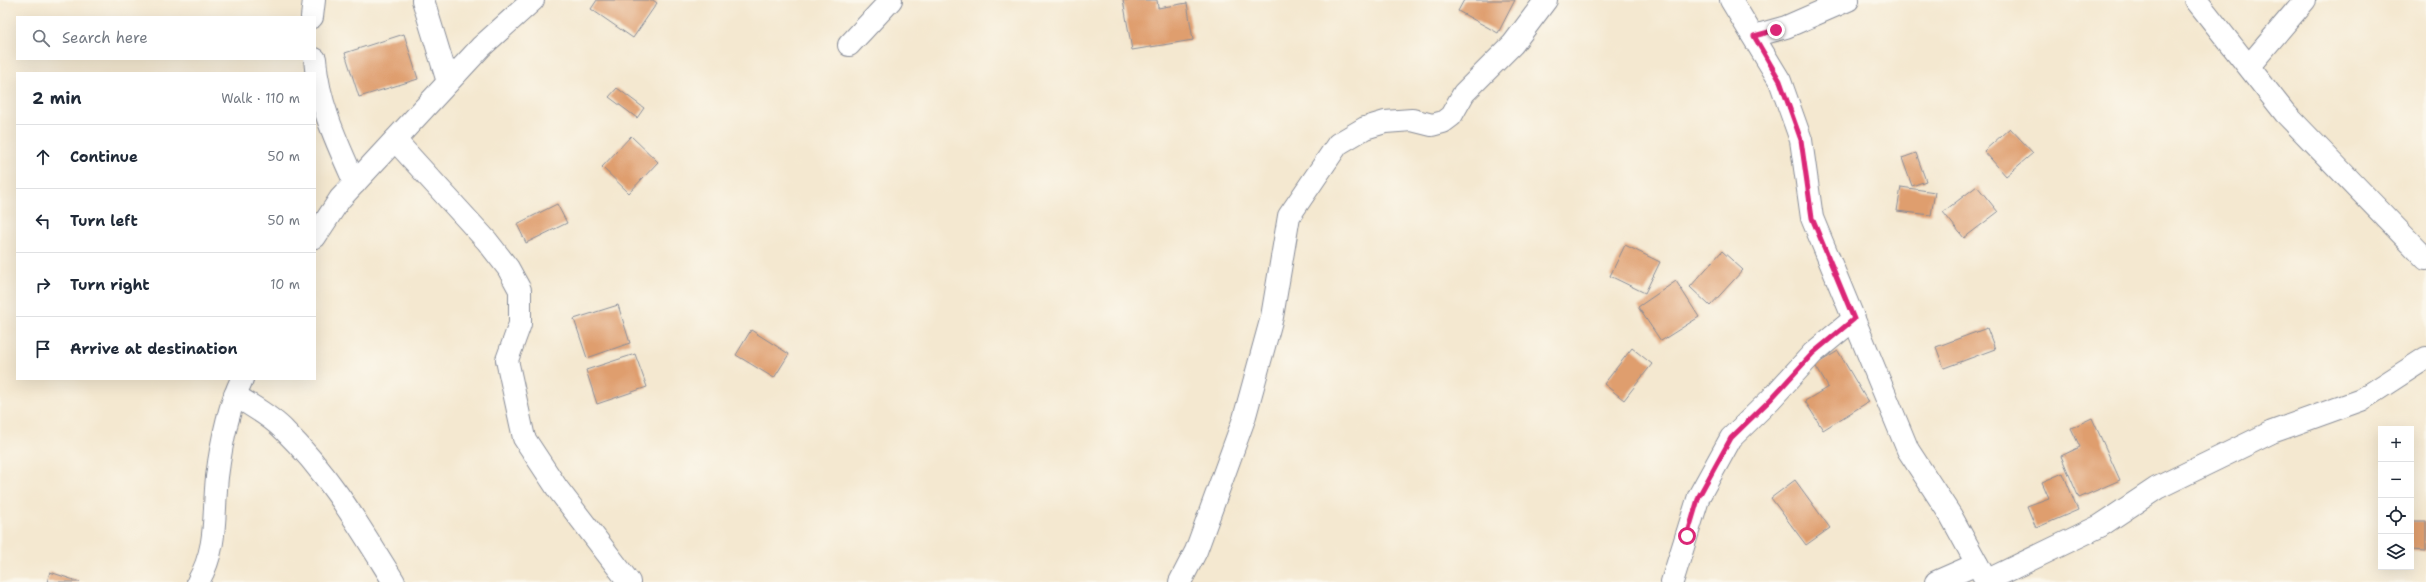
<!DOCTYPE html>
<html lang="en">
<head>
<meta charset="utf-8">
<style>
	body { margin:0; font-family:"Shantell Sans",sans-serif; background:#f2f2f3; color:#1f2937 }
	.controls { position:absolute; right:12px; bottom:12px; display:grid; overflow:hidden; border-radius:0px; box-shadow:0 4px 16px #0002 }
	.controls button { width:36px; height:36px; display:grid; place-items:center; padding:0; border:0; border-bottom:1px solid #e0e1e3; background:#fff; color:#1f2937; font:20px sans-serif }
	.stop { position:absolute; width:12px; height:12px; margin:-9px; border:3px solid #db2777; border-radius:50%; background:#fff }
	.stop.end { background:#db2777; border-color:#fff; box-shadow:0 1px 4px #0008 }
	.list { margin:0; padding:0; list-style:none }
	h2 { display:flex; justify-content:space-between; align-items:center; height:52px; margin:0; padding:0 16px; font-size:17px }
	h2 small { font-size:13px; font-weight:400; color:#747a83 }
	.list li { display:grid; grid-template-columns:26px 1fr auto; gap:12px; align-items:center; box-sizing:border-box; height:64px; padding:0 16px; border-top:1px solid #e0e1e3 }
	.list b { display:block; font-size:15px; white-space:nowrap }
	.list em { font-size:13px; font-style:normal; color:#747a83 }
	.icon { flex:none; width:22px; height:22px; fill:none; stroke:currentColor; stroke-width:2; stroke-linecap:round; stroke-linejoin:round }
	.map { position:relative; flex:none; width:2426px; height:582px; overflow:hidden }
	.search { position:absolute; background:#fff; box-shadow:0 4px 16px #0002; left:16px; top:16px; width:300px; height:44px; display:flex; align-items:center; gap:10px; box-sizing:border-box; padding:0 14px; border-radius:0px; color:#747a83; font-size:15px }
	.panel { position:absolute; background:#fff; box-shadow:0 4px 16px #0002; left:16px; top:72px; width:300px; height:308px; border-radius:0px }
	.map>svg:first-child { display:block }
</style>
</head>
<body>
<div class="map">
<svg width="2426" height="582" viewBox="0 0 2426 582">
	<rect width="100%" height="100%" fill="#fbf7ec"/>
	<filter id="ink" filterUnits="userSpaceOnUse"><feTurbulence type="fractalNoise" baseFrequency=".025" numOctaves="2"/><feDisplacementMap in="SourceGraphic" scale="8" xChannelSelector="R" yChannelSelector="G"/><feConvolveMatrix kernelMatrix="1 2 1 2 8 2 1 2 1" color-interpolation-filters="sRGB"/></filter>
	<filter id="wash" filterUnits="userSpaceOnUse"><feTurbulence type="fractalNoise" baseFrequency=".012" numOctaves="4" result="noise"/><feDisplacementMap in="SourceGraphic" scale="16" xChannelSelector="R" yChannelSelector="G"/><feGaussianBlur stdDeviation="0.9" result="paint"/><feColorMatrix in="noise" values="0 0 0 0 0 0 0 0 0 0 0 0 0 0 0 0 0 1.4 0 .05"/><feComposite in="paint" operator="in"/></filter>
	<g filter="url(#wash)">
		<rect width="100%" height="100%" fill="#f4e8d0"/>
		<g id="blocks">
			<!-- building -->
			<g fill="#df9e6e">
				<path d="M597,0H653L657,3L633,38L591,9Z"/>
				<path d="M1123,0H1157L1158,8L1187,3L1193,40L1132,50Z"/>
				<path d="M1464,0H1515L1498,33L1458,11Z"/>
				<path d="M404,34L418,79L359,97L345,53Z"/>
				<path d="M617,88L644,108L637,118L609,97Z"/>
				<path d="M2010,128L2033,153L2006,176L1984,151Z"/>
				<path d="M631,136L658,162L629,193L602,167Z"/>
				<path d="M1916,153L1926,181L1912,186L1902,158Z"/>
				<path d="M1977,186L1998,212L1964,238L1943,212Z"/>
				<path d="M1901,187L1935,192L1931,215L1897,211Z"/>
				<path d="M557,204L567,223L526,243L517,224Z"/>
				<path d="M1625,245L1660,262L1645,293L1610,276Z"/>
				<path d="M1722,251L1743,270L1710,306L1690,287Z"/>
				<path d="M1676,281L1699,317L1661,341L1638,307Z"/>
				<path d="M618,305L630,343L587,358L574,319Z"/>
				<path d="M1987,328L1995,349L1944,368L1936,347Z"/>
				<path d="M751,330L789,354L774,378L736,355Z"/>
				<path d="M1632,348L1652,364L1624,400L1604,384Z"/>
				<path d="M1838,351L1868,402L1823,430L1805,401L1828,387L1815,365Z"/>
				<path d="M635,354L647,387L597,404L586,370Z"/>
				<path d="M2092,418L2120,480L2079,498L2061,456L2080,447L2071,428Z"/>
				<path d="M2063,473L2078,510L2036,528L2027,506L2049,498L2042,482Z"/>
				<path d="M1795,480L1830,528L1806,545L1771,498Z"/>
				<path d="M2411,521H2426V551L2411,550Z"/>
				<path d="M50,572L80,582H47Z"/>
			</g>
		</g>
	</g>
	<g filter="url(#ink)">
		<use href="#blocks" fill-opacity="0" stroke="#888c97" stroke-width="1"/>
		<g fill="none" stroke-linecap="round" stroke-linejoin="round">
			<!-- street casing -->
			<g stroke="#888c97" stroke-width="24">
				<g id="street">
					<path d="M423,0L448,82"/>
					<path d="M1731,0L1780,81L1801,140L1812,218L1908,450L1951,516L1987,582"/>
					<path d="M2196,0L2285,113L2426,259"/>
					<path d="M312,17L314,0"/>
					<path d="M1754,36L1786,27L1848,0"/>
					<path d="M849,45L891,0"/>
					<path d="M315,59C318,103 337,143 355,183"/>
					<path d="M2249,66L2305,0"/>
					<path d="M395,140L487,241L508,268L520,290V324L507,360L524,438L557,488L629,582"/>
					<path d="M315,237L340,199L481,47L533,0"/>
					<path d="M235,395C251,406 271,416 284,430C329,474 361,529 394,582"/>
					<path d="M1986,581L2100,526L2157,488L2272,432L2361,400L2426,358"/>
					<path d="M198,582C218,547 213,516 217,477C221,445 228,408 242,379"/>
					<path d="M1180,582L1196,551L1244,419L1272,317L1289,216L1338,144L1365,128L1385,122L1412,120L1432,125L1443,122L1451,116L1464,93L1513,44L1546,0"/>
					<path d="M1672,582L1699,496L1731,438L1770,400L1813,353L1854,319"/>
					<path d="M1936,582L1977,564"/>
				</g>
			</g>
			<!-- street -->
			<use href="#street" stroke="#fff" stroke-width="22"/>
		</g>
	</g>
	<g fill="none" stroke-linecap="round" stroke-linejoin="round" filter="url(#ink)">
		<!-- route -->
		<path stroke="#db2777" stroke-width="5" d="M1687,536L1699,496L1731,438L1770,400L1813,353L1854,319L1812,218L1801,140L1780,81L1754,36L1776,30"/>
	</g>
</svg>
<div class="controls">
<button>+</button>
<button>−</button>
<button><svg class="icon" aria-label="locate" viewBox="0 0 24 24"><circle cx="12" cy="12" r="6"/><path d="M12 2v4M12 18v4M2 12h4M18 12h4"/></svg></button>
<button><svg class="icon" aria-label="layers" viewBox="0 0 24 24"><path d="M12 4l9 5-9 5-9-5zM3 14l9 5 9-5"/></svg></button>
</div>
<div class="stop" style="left:1687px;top:536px"></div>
<div class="stop end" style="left:1776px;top:30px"></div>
<div class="search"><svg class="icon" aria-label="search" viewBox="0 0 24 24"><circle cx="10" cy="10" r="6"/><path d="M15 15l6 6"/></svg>Search here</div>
<section class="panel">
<h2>2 min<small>Walk · 110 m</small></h2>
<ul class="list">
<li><svg class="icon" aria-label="ahead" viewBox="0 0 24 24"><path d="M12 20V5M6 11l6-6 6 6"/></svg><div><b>Continue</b></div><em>50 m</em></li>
<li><svg class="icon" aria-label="left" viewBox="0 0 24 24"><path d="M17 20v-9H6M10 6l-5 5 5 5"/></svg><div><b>Turn left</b></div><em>50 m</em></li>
<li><svg class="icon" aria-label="right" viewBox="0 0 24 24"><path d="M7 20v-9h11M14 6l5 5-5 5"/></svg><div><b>Turn right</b></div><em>10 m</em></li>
<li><svg class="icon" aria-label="arrive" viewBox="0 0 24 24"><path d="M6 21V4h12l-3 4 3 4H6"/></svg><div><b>Arrive at destination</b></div></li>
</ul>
</section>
</div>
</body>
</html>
